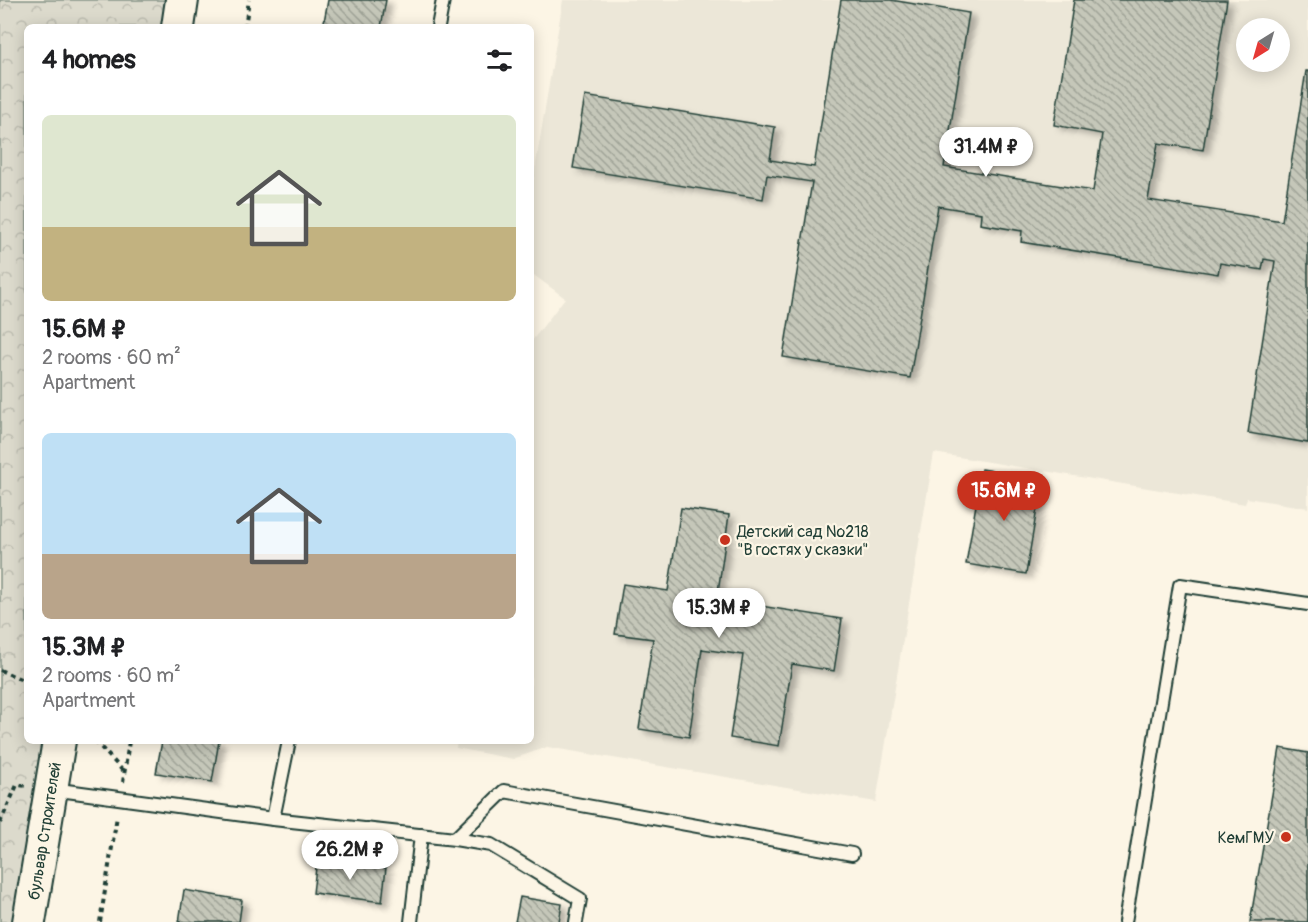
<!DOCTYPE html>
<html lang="en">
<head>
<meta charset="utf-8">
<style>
  :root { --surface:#fff; --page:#f6f6f6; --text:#202124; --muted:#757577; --accent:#c8321e }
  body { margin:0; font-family:Pangolin,sans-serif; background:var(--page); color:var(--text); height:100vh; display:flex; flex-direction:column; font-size:22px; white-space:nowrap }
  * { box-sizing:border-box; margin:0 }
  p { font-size:20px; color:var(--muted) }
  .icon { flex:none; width:33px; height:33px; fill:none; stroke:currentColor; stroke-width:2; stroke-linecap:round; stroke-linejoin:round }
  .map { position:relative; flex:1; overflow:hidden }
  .side { position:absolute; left:24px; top:24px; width:510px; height:720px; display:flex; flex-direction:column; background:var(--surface); border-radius:9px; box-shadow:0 3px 15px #0003 }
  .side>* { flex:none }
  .needle { width:39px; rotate:217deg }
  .buttons { position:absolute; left:1236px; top:18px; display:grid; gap:12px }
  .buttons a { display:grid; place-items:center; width:54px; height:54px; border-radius:50%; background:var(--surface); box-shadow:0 3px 15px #0003; font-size:30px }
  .price { position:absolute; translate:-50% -51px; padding:0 14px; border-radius:21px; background:#fff; color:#222; font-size:20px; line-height:39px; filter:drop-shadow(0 2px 3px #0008) }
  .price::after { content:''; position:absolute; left:50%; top:36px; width:18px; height:14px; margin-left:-9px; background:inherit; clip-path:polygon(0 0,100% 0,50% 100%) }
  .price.on { background:var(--accent); color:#fff }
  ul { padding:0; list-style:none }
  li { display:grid; align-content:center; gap:12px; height:318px; padding:0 18px }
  li span { display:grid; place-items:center; height:186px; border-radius:9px; color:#555 }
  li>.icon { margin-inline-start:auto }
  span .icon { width:108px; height:108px; fill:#fffc; stroke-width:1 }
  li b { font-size:26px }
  h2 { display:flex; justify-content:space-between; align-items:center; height:72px; padding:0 18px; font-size:26px }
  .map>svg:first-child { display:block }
</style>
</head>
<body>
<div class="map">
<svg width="1308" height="922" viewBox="0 0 1308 922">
  <defs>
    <pattern id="forest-crowns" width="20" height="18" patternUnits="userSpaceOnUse" patternTransform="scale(1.5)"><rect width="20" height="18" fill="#dcdacc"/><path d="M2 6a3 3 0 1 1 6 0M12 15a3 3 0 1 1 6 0" fill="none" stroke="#bcbcb0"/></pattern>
    <pattern id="building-back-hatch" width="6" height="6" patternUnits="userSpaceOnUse" patternTransform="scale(1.5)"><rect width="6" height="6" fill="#c5c7b9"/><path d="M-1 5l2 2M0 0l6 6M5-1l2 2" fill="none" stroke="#9fa397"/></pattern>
    <filter id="shadow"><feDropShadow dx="6" dy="4" stdDeviation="3" flood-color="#0004"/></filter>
  </defs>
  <rect width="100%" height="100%" fill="#fcf5e5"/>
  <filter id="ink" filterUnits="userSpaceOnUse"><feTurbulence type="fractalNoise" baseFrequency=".0167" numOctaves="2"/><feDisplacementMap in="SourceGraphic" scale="12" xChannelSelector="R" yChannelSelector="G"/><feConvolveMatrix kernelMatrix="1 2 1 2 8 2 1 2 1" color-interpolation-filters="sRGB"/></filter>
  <g filter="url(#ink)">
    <!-- built -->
    <path fill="#ece7d8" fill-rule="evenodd" d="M563 0H1308V508L1247 498 1245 504 934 453 876 802 547 747 513 759 456 748 457 741H531V342L565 298 531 273V193ZM1246 28H1280V62H1246Z"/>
    <!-- forest -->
    <polygon fill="url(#forest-crowns)" stroke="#7e8c80" stroke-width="1.5" points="0,0 182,0 178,27 27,27 27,741 59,741 30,922 0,922"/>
    <!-- building -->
    <g fill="url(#building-back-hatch)" stroke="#1f3d34" stroke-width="1.5" filter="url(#shadow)">
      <polygon points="328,0 386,0 381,27 323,27"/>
      <polygon points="841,0 891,0 969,13 944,167 1093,191 1102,134 1054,125 1074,0 1227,0 1203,150 1158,143 1148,200 1282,221 1306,71 1308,71 1308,443 1248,433 1275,261 1264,259 1262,270 1220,263 1218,274 1021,242 1022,231 980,224 981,213 938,206 910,378 783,357 812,182 767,175 763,199 573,168 585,96 775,127 770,160 814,167"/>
      <polygon points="982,469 1042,479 1026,574 966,564"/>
      <polygon points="681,508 729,515 717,599 842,619 834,671 792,664 779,746 730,738 743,655 702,649 689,737 639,729 653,639 615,634 623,584 668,591"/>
      <polygon points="162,741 219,741 212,782 156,773"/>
      <polygon points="1280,748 1308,753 1308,922 1250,922"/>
      <polygon points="317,859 386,868 382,902 313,893"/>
      <polygon points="184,890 242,900 239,922 179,922"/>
      <polygon points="520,897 562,904 559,922 515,922"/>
    </g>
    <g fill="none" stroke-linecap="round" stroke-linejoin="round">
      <!-- service casing -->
      <g stroke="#1f3d34" stroke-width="16">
        <g id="service">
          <polyline points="438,27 443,0"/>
          <polyline points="52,789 273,819 455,839 491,845 580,899 576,922"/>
          <polyline points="273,819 289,741"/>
          <polyline points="455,839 504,791 852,854"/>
          <polyline points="411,922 421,835"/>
          <polyline points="1125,922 1180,585 1308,604"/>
        </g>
      </g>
      <!-- tertiary casing -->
      <g stroke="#1f3d34" stroke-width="36">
        <g id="tertiary">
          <polyline points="178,27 182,0"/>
          <polyline points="29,922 59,741"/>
        </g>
      </g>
      <!-- path -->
      <g stroke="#1f3d34" stroke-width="4" stroke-dasharray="4.5 4.5" stroke-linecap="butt">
        <polyline points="245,27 249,0"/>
        <polyline points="0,670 27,682"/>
        <polyline points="95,741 124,772"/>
        <polyline points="123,782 129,741"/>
        <polyline points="0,823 17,785 26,786"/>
        <polyline points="100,922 117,816"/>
      </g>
      <!-- service -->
      <use href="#service" stroke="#fcf5e5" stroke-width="12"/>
      <!-- tertiary -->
      <use href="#tertiary" stroke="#fcf5e5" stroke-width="32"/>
    </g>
  </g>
  <!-- markers -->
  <g fill="#c8321e" stroke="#fcf5e5" stroke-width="2">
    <circle cx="725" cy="540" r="6"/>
    <circle cx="1286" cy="837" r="6"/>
  </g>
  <g text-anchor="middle" stroke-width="4.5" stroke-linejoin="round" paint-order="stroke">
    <!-- poi labels -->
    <g font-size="16" fill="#1f3d34" stroke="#fcf5e5" text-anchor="start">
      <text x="737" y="537">Детский сад №218<tspan x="737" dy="18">"В гостях у сказки"</tspan></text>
      <text x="1274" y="843" text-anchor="end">КемГМУ</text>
    </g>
    <!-- street labels -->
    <g font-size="16" fill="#1f3d34" stroke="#fcf5e5">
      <text transform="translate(44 831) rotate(-81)" y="6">бульвар Строителей</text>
    </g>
  </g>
</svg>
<div class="buttons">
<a><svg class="needle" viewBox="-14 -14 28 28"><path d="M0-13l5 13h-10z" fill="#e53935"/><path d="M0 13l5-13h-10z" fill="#757577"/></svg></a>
</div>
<b class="price" style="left:986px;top:178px">31.4M ₽</b>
<b class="price on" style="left:1004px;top:522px">15.6M ₽</b>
<b class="price" style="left:719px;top:639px">15.3M ₽</b>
<b class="price" style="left:350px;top:881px">26.2M ₽</b>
<section class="side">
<h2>4 homes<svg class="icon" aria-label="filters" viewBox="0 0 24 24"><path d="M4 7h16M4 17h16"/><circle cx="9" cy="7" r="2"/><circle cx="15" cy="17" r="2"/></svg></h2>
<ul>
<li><span style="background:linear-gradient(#dfe7d0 60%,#c2b280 0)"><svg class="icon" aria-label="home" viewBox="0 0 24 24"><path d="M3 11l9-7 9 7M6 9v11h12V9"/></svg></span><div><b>15.6M ₽</b><p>2 rooms · 60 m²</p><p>Apartment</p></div></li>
<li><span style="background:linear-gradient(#bfe0f5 65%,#b9a48a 0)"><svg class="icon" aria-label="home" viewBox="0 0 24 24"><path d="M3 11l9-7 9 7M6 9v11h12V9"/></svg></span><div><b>15.3M ₽</b><p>2 rooms · 60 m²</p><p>Apartment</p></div></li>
</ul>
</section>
</div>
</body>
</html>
